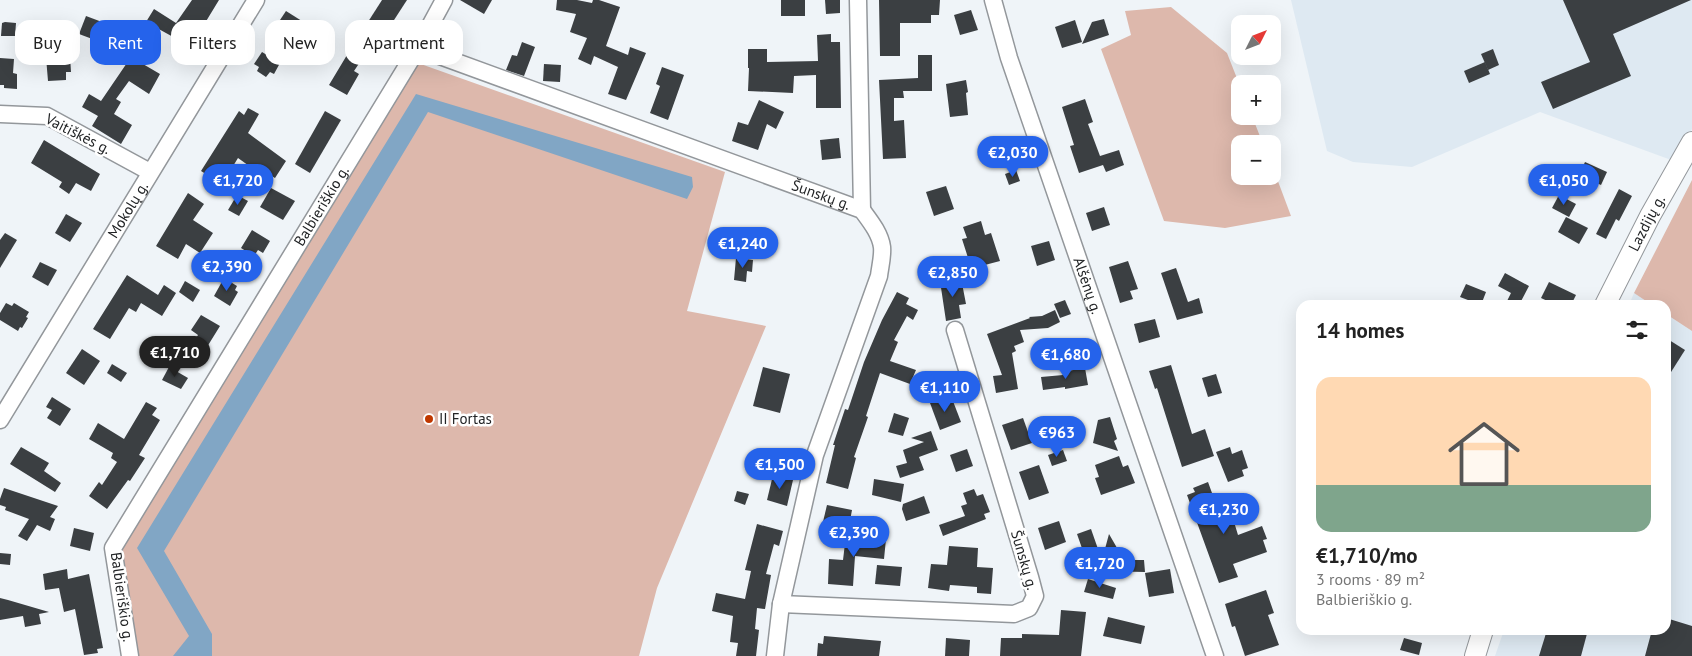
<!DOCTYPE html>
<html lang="en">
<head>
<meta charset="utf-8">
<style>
  :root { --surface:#fff; --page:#f6f6f6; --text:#222; --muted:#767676; --accent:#2563eb }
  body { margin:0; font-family:"PT Sans",sans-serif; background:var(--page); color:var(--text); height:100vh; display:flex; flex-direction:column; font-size:19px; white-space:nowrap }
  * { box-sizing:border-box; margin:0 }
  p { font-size:16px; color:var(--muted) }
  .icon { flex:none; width:28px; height:28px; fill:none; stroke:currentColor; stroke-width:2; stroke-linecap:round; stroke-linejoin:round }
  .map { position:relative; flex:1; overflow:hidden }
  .sheet { position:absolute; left:1296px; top:300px; width:375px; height:335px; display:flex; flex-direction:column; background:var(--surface); border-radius:15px; box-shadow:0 5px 20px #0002 }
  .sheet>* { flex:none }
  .hud { position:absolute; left:15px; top:20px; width:475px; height:45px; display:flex; gap:10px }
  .needle { width:32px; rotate:48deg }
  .controls { position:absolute; left:1231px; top:15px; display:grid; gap:10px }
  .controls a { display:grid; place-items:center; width:50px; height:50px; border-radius:10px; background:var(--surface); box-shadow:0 5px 20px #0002; font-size:25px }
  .price { position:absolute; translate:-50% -42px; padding:0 11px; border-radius:18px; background:var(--accent); color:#fff; font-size:16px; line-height:32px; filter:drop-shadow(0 1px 2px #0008) }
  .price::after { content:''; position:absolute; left:50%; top:30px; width:15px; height:11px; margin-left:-8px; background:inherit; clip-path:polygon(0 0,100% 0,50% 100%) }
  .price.on { background:#222; color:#fff }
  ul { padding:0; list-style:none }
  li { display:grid; align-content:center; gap:10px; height:265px; padding:0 20px }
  li span { display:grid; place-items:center; height:155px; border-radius:15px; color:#555 }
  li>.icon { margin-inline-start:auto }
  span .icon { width:90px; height:90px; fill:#fffc; stroke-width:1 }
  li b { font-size:21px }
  h2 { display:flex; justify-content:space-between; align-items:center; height:60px; padding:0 20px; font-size:21px }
  .tag { padding:0 18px; border-radius:15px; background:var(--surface); box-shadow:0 5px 20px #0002; font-size:18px; line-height:45px }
  .tag.on { background:var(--accent); color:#fff }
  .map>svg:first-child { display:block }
</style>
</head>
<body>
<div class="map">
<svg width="1692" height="656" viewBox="0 0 1692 656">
  <rect width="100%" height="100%" fill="#eff4f8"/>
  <!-- built -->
  <g fill="#dee9f2">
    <polygon points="1291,0 1692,0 1692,129 1674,161 1540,112 1412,167 1353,162 1327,151"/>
    <polygon points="1634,293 1652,305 1629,305"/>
    <polygon points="1666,314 1692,331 1692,656 1495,656 1504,630 1666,630"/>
  </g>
  <!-- green -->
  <g fill="#ddb8ac">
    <polygon points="1171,7 1227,53 1240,86 1240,116 1252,116 1263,144 1240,144 1240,176 1272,176 1273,168 1291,216 1225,228 1164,221 1101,49 1131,35 1125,11"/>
    <polygon points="418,63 725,172 687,311 766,326 657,588 639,656 138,656 121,549"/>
    <polygon points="1692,180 1692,331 1666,314 1666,305 1652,305 1634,293"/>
  </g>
  <!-- water -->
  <polygon fill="#81a6c5" points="416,94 692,177 693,187 687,199 428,112 164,551 212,634 212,656 173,656 189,636 137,548"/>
  <!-- building -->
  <g fill="#3b3f42">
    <polygon points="192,0 219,0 194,41 197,43 191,51 188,49 185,53 171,44 175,38 146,22 154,9 176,23"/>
    <polygon points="382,0 407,0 383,37 366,25"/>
    <polygon points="460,0 492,0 484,14"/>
    <polygon points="557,0 577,0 592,3 593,0 599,0 620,7 606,46 628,55 630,47 646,53 626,100 608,94 618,67 594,56 591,65 578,59 587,38 570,32 576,14 556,10"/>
    <rect x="781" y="0" width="24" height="16"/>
    <polygon points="825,0 840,0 840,13 826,14"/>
    <polygon points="879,0 940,0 939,15 931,15 931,23 900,23 900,56 880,56"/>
    <polygon points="1563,0 1691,0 1613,34 1631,76 1553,109 1541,82 1590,62"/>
    <polygon points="971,10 978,30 960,35 954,15"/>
    <polygon points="286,11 305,23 294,42 274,29"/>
    <polygon points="86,16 102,22 95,40 79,34"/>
    <polygon points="1104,19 1109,35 1082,44 1092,22"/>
    <polygon points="1075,20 1082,42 1062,48 1055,27"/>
    <polygon points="5,22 16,23 15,36 1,36 2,23"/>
    <polygon points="831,34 831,42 840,42 841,108 816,108 816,75 794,76 793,93 748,91 749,68 748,68 748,49 767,49 767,62 818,61 817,35"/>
    <polygon points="522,42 535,47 524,76 506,70 512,55 517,56"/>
    <polygon points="1493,49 1499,65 1488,70 1481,54"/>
    <polygon points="262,52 280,63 274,74 270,72 266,77 257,71 259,67 254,64"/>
    <polygon points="347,55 360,62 354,71 359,74 347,95 329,85"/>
    <polygon points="918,55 932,55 932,91 903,91 904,98 894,98 894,121 904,120 906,158 883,159 879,80 918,78"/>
    <polygon points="70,56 71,72 66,72 66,80 48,81 46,57"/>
    <polygon points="131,57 160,74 149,94 129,81 116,99 121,102 114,114 132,125 121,144 92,126 98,116 82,107 89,94 101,101"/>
    <polygon points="0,58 14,59 13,73 17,74 17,89 4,88 4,85 0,85"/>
    <polygon points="1485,62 1490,74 1469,83 1464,71"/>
    <polygon points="544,64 561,65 560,82 543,81"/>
    <polygon points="662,67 684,75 668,120 650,113 660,86 656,84"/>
    <polygon points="966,80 968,92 966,93 968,115 950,117 946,84"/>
    <polygon points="1085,99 1093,122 1088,124 1100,156 1119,150 1124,165 1106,172 1103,165 1079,173 1070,146 1074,145 1062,107"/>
    <polygon points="759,100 784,112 776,129 767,124 758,150 732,141 738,122 748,125"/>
    <polygon points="248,108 259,114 248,133 286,161 275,178 254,165 252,168 238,158 222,184 201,171 239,111 244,115"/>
    <polygon points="325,111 341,120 310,173 295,164"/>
    <polygon points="839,138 841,158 822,160 820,140"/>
    <polygon points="44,140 100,174 91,191 76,183 69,194 59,187 62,182 31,163"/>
    <polygon points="1585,162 1607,172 1601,185 1579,175"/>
    <polygon points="1016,170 1020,181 1009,185 1005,174"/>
    <polygon points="946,186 954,209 934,216 926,192"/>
    <polygon points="271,188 295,201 283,220 260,207"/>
    <polygon points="1619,189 1632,196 1619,221 1616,219 1606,239 1596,234"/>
    <polygon points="188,193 204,204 193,220 213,233 200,253 186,244 178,259 156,246"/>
    <polygon points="237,195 248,201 239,216 228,210"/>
    <polygon points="1559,195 1576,204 1569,217 1552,208"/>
    <polygon points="1104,207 1110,225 1092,231 1086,213"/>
    <polygon points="66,214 82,223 70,242 55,233"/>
    <polygon points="1566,217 1588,228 1579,244 1558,232"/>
    <polygon points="981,221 985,235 991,233 1000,261 981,266 979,261 970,264 962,239 967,238 963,227"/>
    <polygon points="252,230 270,241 263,253 258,250 254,256 241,248"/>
    <polygon points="5,233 17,240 0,268 0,240"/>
    <polygon points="1049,241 1055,260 1037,266 1031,246"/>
    <polygon points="736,258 753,260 752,272 747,271 746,282 734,280"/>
    <polygon points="1128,261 1138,289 1130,291 1133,299 1120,303 1109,267"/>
    <polygon points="40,262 57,270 48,286 32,277"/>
    <polygon points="1176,268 1188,302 1199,298 1203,313 1177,320 1161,273"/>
    <polygon points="1505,273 1529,286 1519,305 1505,305 1511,293 1498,286"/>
    <polygon points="127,275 158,295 164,285 176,293 162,316 141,303 136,312 129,308 110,339 93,329"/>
    <polygon points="224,278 237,286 235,290 238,292 230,306 214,296"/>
    <polygon points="961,278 966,304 959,305 961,318 946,321 940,281"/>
    <polygon points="185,281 200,290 193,302 179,292"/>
    <polygon points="1549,282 1576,295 1571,305 1556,305 1541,298"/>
    <polygon points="1466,284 1486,292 1481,305 1460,297"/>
    <polygon points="897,292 909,298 906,304 918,310 913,320 907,316 894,340 898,342 890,361 916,370 910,384 880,373 866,416 868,417 854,457 856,458 848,489 826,483 835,445 833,445 845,409 848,410 864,362 882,320"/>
    <polygon points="1065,300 1071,314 1060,318 1054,304"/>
    <polygon points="6,303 12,306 14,303 29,312 26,317 28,318 22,328 20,327 18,331 0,320 0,313"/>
    <polygon points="1055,310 1060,322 1048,328 1020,330 1024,342 1014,346 1016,351 1012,353 1018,389 996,393 993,376 1002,375 987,334 1030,318 1029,317 1042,316"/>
    <polygon points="201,315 220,326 207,347 195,340 198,335 191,330"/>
    <polygon points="1155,319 1160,337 1139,343 1134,324"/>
    <polygon points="1666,338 1685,350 1666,380"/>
    <polygon points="82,349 100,361 84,385 66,373"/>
    <polygon points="112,364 127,373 121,382 107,373"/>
    <polygon points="1171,365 1192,434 1205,429 1214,456 1182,467 1157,388 1155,389 1149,371"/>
    <polygon points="169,367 188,378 181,389 162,380"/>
    <polygon points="763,367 790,374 780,413 753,406"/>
    <polygon points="1085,368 1088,385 1065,389 1065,387 1043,390 1041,377 1063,375 1062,372"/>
    <polygon points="1216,374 1222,393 1208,397 1202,378"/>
    <polygon points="951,396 961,422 940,430 930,403"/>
    <polygon points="52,397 71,409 60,426 47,418 52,410 46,407"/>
    <polygon points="146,402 157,408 152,415 160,420 139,455 145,458 130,481 128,480 107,509 89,496 99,482 102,485 117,462 111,458 113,453 89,439 98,423 124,439"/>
    <polygon points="894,413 909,418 903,436 888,432"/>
    <polygon points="1110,417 1117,439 1114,441 1118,451 1093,443 1098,420"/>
    <polygon points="1023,418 1032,443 1011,450 1002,425"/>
    <polygon points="931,431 938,450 919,457 924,470 900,478 896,466 907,463 903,450 924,442 911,438"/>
    <polygon points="21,447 49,463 44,471 61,483 55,492 10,464"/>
    <polygon points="1230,447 1232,454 1242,450 1248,468 1242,470 1244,476 1228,482 1216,452"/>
    <polygon points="967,449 973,466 956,472 950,455"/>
    <polygon points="1063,450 1067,461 1052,466 1048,455"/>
    <polygon points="1119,456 1123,467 1128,465 1135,483 1101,495 1095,478 1099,477 1095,465"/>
    <polygon points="1039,465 1049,493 1029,500 1019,472"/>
    <polygon points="773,475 793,480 787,506 767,500"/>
    <polygon points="874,479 904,484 901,502 872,495"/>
    <polygon points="1208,482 1220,515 1231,512 1238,535 1262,526 1267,539 1263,540 1267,552 1233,564 1238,577 1219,583 1187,495 1195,492 1193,488"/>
    <polygon points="4,488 58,506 50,517 55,519 50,531 37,525 27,541 18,536 29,519 5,510 6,507 0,505 0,499"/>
    <polygon points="974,489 977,496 983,494 990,512 984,514 986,519 943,536 939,525 965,516 961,506 967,504 963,493"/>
    <polygon points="737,491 749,494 745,505 734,501"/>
    <polygon points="924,496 930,513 906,521 902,509 903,504"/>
    <polygon points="827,505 852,510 848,531 822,526"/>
    <polygon points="1059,521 1066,542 1045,550 1038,528"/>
    <polygon points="757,524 783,531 779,546 774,544 766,574 771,575 765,609 757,608 755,629 759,630 756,656 736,656 738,643 730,642 733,616 712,611 716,593 745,599 751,571 745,570"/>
    <polygon points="74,528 94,533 90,551 70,546"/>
    <polygon points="1091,529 1098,549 1084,554 1077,534"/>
    <polygon points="1109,534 1124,560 1144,560 1145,572 1099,571"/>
    <polygon points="846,535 886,539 884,559 855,556 853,586 828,584 829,559 843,560"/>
    <polygon points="949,546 978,548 977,567 993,568 991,594 977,593 977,587 950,585 949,591 928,588 931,564 947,565"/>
    <polygon points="0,553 11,554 10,565 0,564"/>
    <polygon points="877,565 902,567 900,586 875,584"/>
    <polygon points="67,569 68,579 89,574 103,648 97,649 98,653 84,655 75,609 64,612 59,588 45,590 43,574"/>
    <polygon points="1170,569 1174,593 1149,597 1145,573"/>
    <polygon points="1088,579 1116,588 1113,599 1084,592"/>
    <polygon points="1266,590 1274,613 1268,615 1279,645 1245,656 1235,626 1232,627 1225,604"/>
    <polygon points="0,598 8,600 49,612 39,614 41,624 25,627 23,616 0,620"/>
    <polygon points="1061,610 1086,612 1081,656 1000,656 1001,638 1022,638 1022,634 1059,635"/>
    <polygon points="1108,617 1145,626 1141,644 1103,636"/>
    <polygon points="1666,618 1692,626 1692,656 1645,656 1652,630 1666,630"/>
    <polygon points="1547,630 1588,630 1581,656 1539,656"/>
    <polygon points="824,636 881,641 879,656 817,656 818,643 823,644"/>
    <polygon points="946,638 970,640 969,656 945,656"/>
    <polygon points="1404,638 1422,643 1419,655 1400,650"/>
  </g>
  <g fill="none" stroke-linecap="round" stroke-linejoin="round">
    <!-- minor casing -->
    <g stroke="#93979b" stroke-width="19">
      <g id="minor">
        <polyline points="858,0 862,210"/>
        <path id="s1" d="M993 0 1009 58 1215 656"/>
        <path id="s2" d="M418 48 862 210C870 221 880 233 882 247 883 256 880 267 879 276L815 455 781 604 775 656"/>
        <polyline points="0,114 47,116 150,172"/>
        <path id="s3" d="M0 420 256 0"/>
        <polyline points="781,604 1014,614 1029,608 1035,596 1030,577 955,330"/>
        <path id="s4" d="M130 656 113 548 418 48 444 0"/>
      </g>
    </g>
    <!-- tertiary casing -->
    <g stroke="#93979b" stroke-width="22">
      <g id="tertiary">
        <path id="s5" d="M1605 305 1650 216 1692 142"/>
        <polyline points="1475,656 1483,630"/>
      </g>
    </g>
    <!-- minor -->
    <use href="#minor" stroke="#fff" stroke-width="16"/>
    <!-- tertiary -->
    <use href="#tertiary" stroke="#fff" stroke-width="20"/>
  </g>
  <!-- markers -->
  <circle fill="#c03800" stroke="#fff" stroke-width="2" cx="429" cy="419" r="5"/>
  <g text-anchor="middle" stroke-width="5" stroke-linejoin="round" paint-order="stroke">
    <!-- street labels -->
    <g font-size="15" fill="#222426" stroke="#fff">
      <text transform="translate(78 134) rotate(27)" y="5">Vaitiškės g.</text>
      <text dy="5" stroke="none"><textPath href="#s2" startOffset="429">Šunskų g.</textPath></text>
      <text dy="5" stroke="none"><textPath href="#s4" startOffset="510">Balbieriškio g.</textPath></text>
      <text dy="5" stroke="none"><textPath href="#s3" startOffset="246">Mokolų g.</textPath></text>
      <text dy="5" stroke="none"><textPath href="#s5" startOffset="92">Lazdijų g.</textPath></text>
      <text dy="5" stroke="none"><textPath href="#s1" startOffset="301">Alšėnų g.</textPath></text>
      <text transform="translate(1024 560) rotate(74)" y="5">Šunskų g.</text>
      <text transform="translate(122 597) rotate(82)" y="5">Balbieriškio g.</text>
    </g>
    <!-- poi labels -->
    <g font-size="15" fill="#222426" stroke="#fff" text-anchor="start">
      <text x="439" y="424">II Fortas</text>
    </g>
  </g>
</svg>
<div class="controls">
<a><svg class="needle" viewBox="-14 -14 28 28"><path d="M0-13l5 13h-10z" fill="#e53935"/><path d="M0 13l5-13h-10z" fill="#767676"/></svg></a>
<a>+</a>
<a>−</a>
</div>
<b class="price" style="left:1013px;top:178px">€2,030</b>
<b class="price" style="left:238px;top:206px">€1,720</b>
<b class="price" style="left:1564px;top:206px">€1,050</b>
<b class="price" style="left:743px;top:269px">€1,240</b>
<b class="price" style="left:227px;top:292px">€2,390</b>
<b class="price" style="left:953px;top:298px">€2,850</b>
<b class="price on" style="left:175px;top:378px">€1,710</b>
<b class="price" style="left:1066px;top:380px">€1,680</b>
<b class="price" style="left:945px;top:413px">€1,110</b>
<b class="price" style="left:1057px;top:458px">€963</b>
<b class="price" style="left:780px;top:490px">€1,500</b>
<b class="price" style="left:1224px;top:535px">€1,230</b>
<b class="price" style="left:854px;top:558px">€2,390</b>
<b class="price" style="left:1100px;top:589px">€1,720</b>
<div class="hud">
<a class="tag">Buy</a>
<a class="tag on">Rent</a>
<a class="tag">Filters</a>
<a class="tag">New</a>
<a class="tag">Apartment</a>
</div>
<section class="sheet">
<h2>14 homes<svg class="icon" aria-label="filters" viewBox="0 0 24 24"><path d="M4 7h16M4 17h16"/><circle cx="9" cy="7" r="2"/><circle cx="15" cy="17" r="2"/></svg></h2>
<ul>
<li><span style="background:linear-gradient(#ffd9b3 70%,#7fa58c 0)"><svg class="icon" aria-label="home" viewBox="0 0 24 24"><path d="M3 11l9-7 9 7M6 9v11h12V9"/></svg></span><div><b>€1,710/mo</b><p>3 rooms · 89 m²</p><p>Balbieriškio g.</p></div></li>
</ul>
</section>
</div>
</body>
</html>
